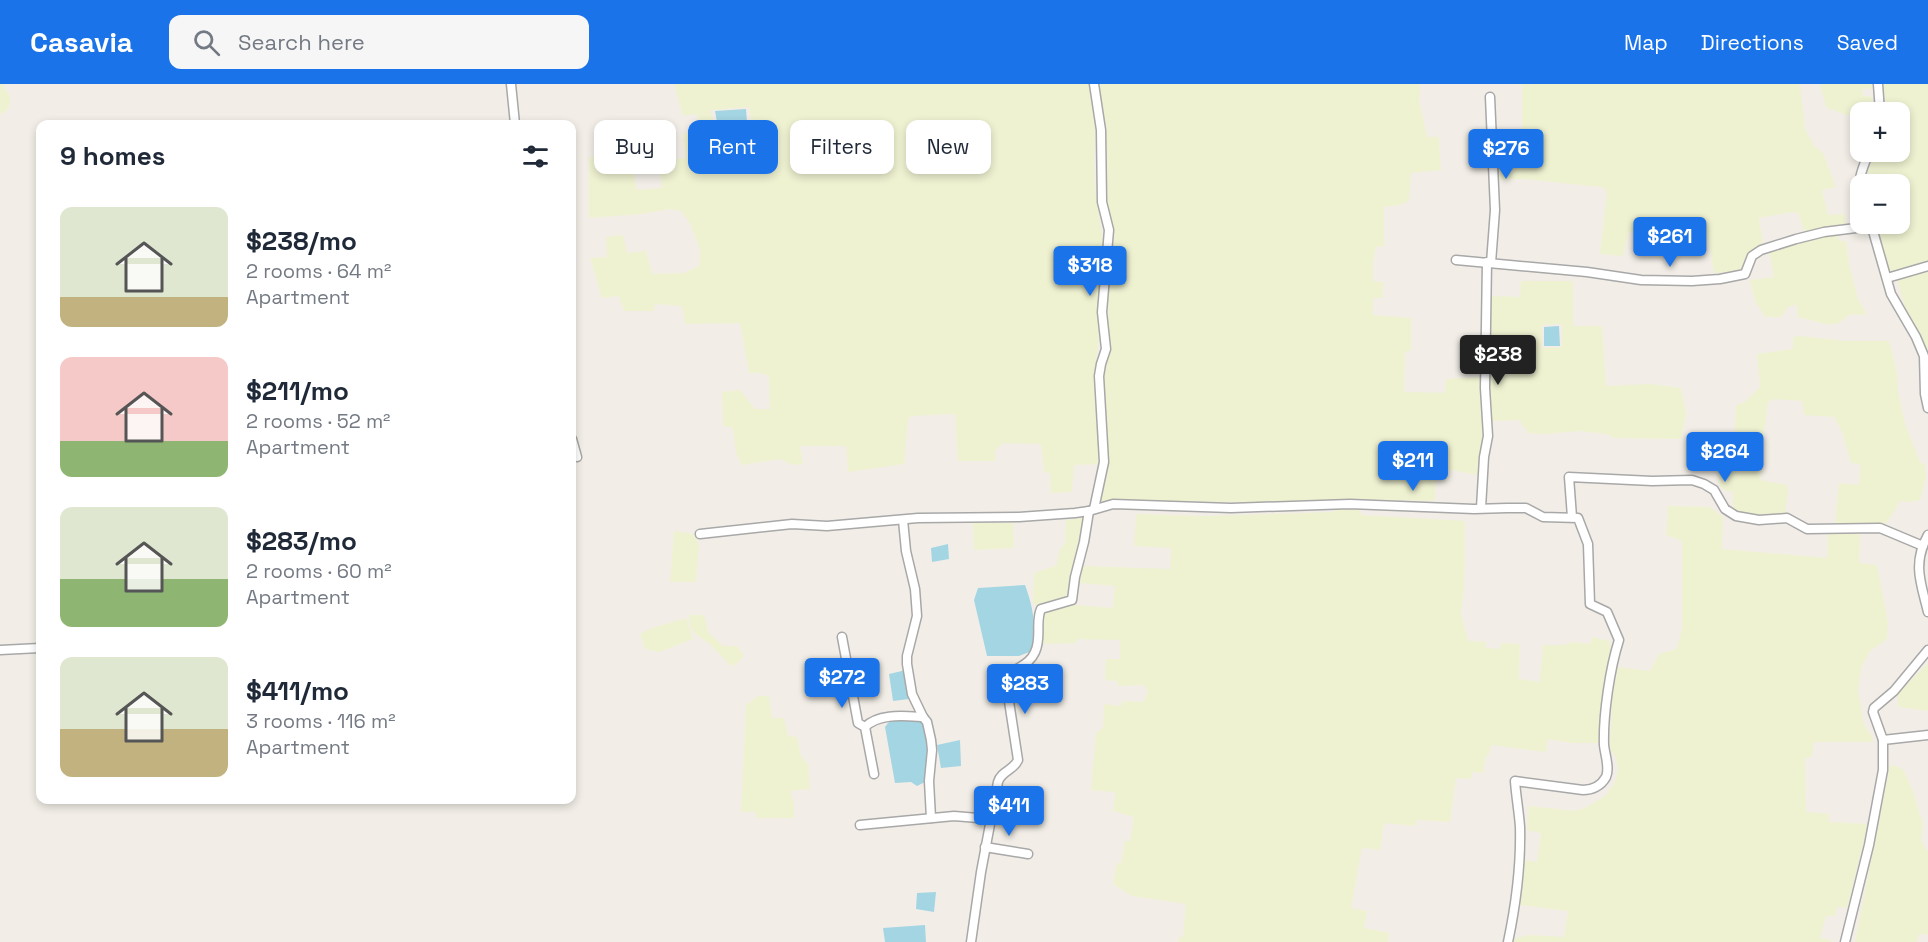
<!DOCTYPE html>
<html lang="en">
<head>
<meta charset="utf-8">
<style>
  :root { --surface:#fff; --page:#f6f6f7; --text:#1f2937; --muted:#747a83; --accent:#1a73e8 }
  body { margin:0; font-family:"Space Grotesk",sans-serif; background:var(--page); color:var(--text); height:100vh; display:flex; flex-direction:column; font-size:22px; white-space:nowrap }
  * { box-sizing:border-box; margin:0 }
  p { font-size:20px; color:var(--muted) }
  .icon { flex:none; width:33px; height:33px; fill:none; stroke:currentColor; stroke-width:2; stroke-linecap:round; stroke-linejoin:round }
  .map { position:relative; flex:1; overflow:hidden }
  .drawer { position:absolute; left:36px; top:36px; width:540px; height:684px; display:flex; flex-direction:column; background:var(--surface); border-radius:12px; box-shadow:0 3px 9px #0003 }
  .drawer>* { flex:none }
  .banner { position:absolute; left:594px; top:36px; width:570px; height:54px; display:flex; gap:12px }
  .tools { position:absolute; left:1850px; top:18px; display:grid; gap:12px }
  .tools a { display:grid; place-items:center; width:60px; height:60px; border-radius:12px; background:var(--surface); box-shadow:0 3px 9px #0003; font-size:30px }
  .price { position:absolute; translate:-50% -51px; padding:0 14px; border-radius:6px; background:var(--accent); color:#fff; font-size:20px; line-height:39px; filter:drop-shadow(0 2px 3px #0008) }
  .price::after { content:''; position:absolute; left:50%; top:36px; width:18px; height:14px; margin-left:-9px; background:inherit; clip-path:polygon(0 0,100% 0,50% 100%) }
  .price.active { background:#222; color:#fff }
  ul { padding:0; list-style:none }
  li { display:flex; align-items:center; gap:18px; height:150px; padding:0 24px }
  li span { display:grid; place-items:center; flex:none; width:168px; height:120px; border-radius:12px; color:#555 }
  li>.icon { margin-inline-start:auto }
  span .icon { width:72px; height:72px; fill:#fffc; stroke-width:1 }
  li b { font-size:26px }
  h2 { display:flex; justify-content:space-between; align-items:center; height:72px; padding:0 24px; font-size:26px }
  .tag { padding:0 21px; border-radius:12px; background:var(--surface); box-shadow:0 3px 9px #0003; font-size:21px; line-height:54px }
  .tag.active { background:var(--accent); color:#fff }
  header { display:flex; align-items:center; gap:36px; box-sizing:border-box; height:84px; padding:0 30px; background:var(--accent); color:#fff }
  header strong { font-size:28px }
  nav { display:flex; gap:33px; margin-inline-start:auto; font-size:21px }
  .search { width:420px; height:54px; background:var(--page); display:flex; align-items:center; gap:15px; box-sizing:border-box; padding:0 21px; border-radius:12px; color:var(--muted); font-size:22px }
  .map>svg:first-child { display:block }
</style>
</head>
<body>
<header>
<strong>Casavia</strong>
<div class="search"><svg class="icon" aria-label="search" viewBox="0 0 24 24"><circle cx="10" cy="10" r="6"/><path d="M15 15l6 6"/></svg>Search here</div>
<nav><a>Map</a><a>Directions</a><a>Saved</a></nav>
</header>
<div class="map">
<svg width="1928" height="858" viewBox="0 0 1928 858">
  <rect width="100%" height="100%" fill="#f2eee7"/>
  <!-- farmland -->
  <g fill="#eff2d1" fill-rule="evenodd">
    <polygon points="0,0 4,0 4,4 10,12 10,18 8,25 0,31"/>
    <path d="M674 0H1089L1096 33 1094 79 1095 106 1103 156 1097 221 1099 255 1094 292 1101 380 1074 381 1072 408 1051 409 1050 389 1044 388 1041 360 1003 359 995 367 996 377H958L955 330 911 332 908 336 904 380 848 388 846 362H800L803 380 793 381 780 375 742 381 736 369 733 344 723 342 722 308 740 306 755 325H770L769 292 761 289H749L740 239 685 240 682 222 655 220 654 227H624L619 212 602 214 590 174 607 173 606 153 623 151 627 169 646 167 652 190 684 189 699 182 700 165 690 139 681 127 670 125 642 130 589 134V73L598 72 601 84 632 80 637 106 662 104 660 88 669 76 686 74 682 50 701 47 697 30 683 32ZM749 23 752 40 715 41 710 26Z"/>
    <polygon points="1098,0 1420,0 1419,16 1427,53 1439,53 1441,86 1411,89 1409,117 1399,121 1384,123 1384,162 1376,163 1373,179 1373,197 1383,198 1383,214 1373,214 1373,231 1411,234 1411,266 1405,268 1404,308 1445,309 1446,295 1482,293 1484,354 1482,357 1477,391 1436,383 1435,417 1351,415 1260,418 1101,417 1109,384 1103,295 1111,257 1108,243 1109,207 1115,148 1105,112 1105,53"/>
    <polygon points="1511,0 1800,0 1805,45 1815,63 1823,69 1836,103 1822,106 1828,131 1844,130 1847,142 1805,150 1800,134 1798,129 1793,128 1759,134 1763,161 1747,170 1740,187 1730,188 1714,189 1708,154 1698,151 1633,147 1628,149 1623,172 1600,170 1607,108 1605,105 1600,103 1524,95 1495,96 1495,75 1522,76 1522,1"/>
    <polygon points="1820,0 1872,0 1872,5 1863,5 1862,11 1872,13 1875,28 1860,28 1860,35 1832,26 1826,23"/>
    <polygon points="1883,0 1928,0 1928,180 1890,191 1877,140 1899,140 1899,100 1865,100 1868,85 1876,68 1899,68 1899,28 1887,28"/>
    <polygon points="1838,151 1839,157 1846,157 1849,180 1858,215 1866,229 1864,231 1851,230 1837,240 1825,240 1798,233 1797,222 1793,221 1788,223 1781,233 1765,233 1755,217 1750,196 1774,193 1769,167 1826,152"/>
    <polygon points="1928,185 1928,269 1905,224 1897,195"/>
    <path d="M1521 197H1573V242H1602L1606 302 1649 300 1681 304 1686 330 1681 355 1614 354 1606 350 1580 347 1543 350 1527 349 1526 344 1523 343 1520 336 1491 337 1488 300 1490 212 1520 213ZM1562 240V263L1542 264V241Z"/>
    <polygon points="1800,252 1846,257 1889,257 1897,288 1898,308 1905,340 1920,378 1925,381 1926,394 1920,416 1911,418 1899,417 1896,425 1886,439 1835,440 1839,399 1859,401 1861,380 1851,379 1842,348 1834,333 1804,331 1802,317 1775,315 1768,318 1760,381 1762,382 1760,396 1787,401 1788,407 1785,430 1760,432 1733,428 1733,408 1724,406 1719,401 1717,378 1733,379 1736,321 1745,318 1760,303 1757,270 1793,265 1793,253"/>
    <polygon points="1668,422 1710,423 1723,433 1722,465 1827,474 1828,449 1860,450 1859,479 1877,481 1888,539 1887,555 1870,567 1861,584 1858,606 1864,641 1872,652 1873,658 1814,658 1812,673 1805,674 1806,728 1829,730 1829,738 1868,740 1847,824 1837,823 1835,832 1826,832 1820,854 1831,856 1831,858 1513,858 1514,855 1528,851 1564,853 1568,827 1519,821 1522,776 1537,778 1541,749 1527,746 1529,722 1575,727 1585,724 1605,712 1614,700 1618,687 1616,674 1610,664 1612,613 1618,583 1650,587 1659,570 1677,565 1682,544 1682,457 1666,451"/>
    <polygon points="1335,424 1359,426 1362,431 1465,437 1464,505 1461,529 1468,557 1486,558 1486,564 1500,565 1501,559 1520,560 1519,595 1540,598 1543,561 1564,561 1572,558 1590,560 1592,553 1609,557 1612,570 1601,659 1571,659 1548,655 1546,668 1491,661 1489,671 1486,671 1483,689 1472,688 1471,695 1456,694 1450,738 1417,736 1415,742 1384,739 1380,766 1362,764 1351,824 1367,827 1364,844 1389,849 1388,858 1179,858 1179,853 1183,853 1186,820 1132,812 1113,800 1117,779 1121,780 1125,757 1130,757 1134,733 1113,727 1115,708 1091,706 1096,649 1103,644 1104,620 1121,622 1122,617 1143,618 1148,608 1144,601 1118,602 1117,597 1105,596 1106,575 1120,575 1120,556 1077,555 1076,559 1042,560 1044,529 1046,526 1075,521 1113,524 1115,502 1080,499 1083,482 1170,485 1171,464 1134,462 1136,430 1204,432 1334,428"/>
    <polygon points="1083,434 1076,478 1070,497 1069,513 1056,518 1035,521 1033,518 1034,489 1057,481 1059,467 1065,459 1066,436"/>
    <polygon points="973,439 1013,439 1014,464 974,466"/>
    <polygon points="674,447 694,450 699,461 696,498 670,498"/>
    <polygon points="704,531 708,548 723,562 737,562 744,572 735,581 731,582 710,560 694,549 690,542 689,531"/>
    <polygon points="686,534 693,555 659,568 645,565 640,550 652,544"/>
    <polygon points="1928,579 1928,627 1898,623 1898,609"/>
    <polygon points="758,612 769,612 772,634 784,634 788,652 797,653 801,672 808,680 810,705 790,707 794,720 794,734 756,734 756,728 741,728 746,621"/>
    <polygon points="1890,681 1899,683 1904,687 1913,707 1923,740 1921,756 1928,768 1928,851 1919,850 1917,858 1855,858"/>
  </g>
  <!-- water -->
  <g fill="#a4d5e3">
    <polygon points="746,25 747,38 717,38 715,27"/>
    <polygon points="1559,242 1560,262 1544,262 1544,243"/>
    <polygon points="948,460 949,475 932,478 931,464"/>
    <path d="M1025 501C1033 522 1037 545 1032 567L1019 572H987L974 516 978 504Z"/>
    <polygon points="906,586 909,615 893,617 889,590"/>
    <polygon points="895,635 924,636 930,664 927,697 917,702 911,698 895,699 885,643 888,639"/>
    <polygon points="960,656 961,682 941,684 937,661"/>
    <polygon points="936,808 934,828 916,825 917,809"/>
    <polygon points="925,841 926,858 885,858 883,844"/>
  </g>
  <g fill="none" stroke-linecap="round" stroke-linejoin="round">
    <!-- street casing -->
    <g stroke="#a8a8a8" stroke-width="11">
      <g id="street">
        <polyline points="511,0 515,40"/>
        <polyline points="1094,0 1101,46 1102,118 1109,146 1102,228 1106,265 1101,280 1099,292 1104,378 1094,425"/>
        <polyline points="1878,0 1880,28"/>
        <polyline points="1490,13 1495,126 1491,179"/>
        <path d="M1860 110C1857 95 1864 81 1869 68"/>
        <polyline points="1871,140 1891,210 1916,253 1924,272 1925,310 1928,324"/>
        <polyline points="1456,176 1587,188 1641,196 1692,197 1720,195 1745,190 1752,172 1761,166 1796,155 1824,148 1872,142"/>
        <polyline points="1887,194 1928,182"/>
        <polyline points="572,355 577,373"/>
        <polyline points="1481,424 1484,373 1488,352 1485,304 1487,178"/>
        <polyline points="1572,433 1569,393 1652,397 1692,396 1704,400 1714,406 1725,425 1736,432 1759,436 1787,434 1807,445 1880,444 1923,462"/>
        <polyline points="903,436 906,467 915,505 917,532 907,572 907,580 912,610 923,633 927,638 931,656 932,666 929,697 931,734"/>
        <path d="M700 450 792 440 827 442 918 434 1019 433 1075 429 1089 427 1113 420 1231 424 1350 420 1474 425 1507 424H1526L1543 433 1578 434 1588 460 1590 520 1607 528 1619 556C1610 584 1603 631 1604 661 1605 671 1610 684 1606 693 1601 702 1592 706 1583 706L1515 697C1516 712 1519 728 1520 743 1521 782 1516 820 1508 858"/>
        <path d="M1928 451C1912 480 1921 499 1928 528"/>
        <polyline points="842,553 858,639 865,643 874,690"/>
        <polyline points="0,566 40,564"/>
        <path d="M865 643C879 629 904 632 923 633"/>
        <polyline points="1883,656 1928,651"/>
        <polyline points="860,741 954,732 990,735"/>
        <polyline points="985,763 1028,770"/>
        <path d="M971 858 981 788 998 698C1001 687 1014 686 1018 676L1006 598C1012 582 1028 584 1035 568 1042 554 1035 538 1041 525L1072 516 1075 493 1084 458 1089 427"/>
        <polyline points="1845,858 1869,761 1883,686 1883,656 1873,628 1874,624 1894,607 1928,566"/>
      </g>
    </g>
    <!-- street -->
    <use href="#street" stroke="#fff" stroke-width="8"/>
  </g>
</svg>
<div class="tools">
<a>+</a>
<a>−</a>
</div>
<b class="price" style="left:1506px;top:96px">$276</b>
<b class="price" style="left:1670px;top:184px">$261</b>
<b class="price" style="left:1090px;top:213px">$318</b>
<b class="price active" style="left:1498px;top:302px">$238</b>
<b class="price" style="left:1725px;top:399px">$264</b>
<b class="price" style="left:1413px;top:408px">$211</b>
<b class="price" style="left:842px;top:625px">$272</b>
<b class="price" style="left:1025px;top:631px">$283</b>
<b class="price" style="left:1009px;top:753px">$411</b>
<div class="banner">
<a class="tag">Buy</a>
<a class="tag active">Rent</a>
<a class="tag">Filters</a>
<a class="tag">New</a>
</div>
<section class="drawer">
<h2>9 homes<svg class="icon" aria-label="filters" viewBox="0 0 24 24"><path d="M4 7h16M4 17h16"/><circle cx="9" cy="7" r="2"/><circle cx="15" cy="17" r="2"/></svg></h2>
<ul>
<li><span style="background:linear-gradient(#dfe7d0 75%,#c2b280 0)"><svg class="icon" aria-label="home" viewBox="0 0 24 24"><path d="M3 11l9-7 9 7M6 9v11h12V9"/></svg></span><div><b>$238/mo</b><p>2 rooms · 64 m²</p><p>Apartment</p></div></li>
<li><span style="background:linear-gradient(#f6c9c9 70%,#8fb573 0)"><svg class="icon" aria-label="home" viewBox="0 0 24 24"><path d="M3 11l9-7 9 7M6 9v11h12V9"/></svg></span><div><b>$211/mo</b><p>2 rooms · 52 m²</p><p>Apartment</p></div></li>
<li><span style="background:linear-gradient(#dfe7d0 60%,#8fb573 0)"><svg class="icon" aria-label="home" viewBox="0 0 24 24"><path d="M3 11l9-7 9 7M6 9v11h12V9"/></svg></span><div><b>$283/mo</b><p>2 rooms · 60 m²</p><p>Apartment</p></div></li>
<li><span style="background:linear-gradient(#dfe7d0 60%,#c2b280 0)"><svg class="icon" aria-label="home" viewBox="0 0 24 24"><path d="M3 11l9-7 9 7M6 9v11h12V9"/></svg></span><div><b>$411/mo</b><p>3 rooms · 116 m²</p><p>Apartment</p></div></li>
</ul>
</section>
</div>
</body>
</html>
